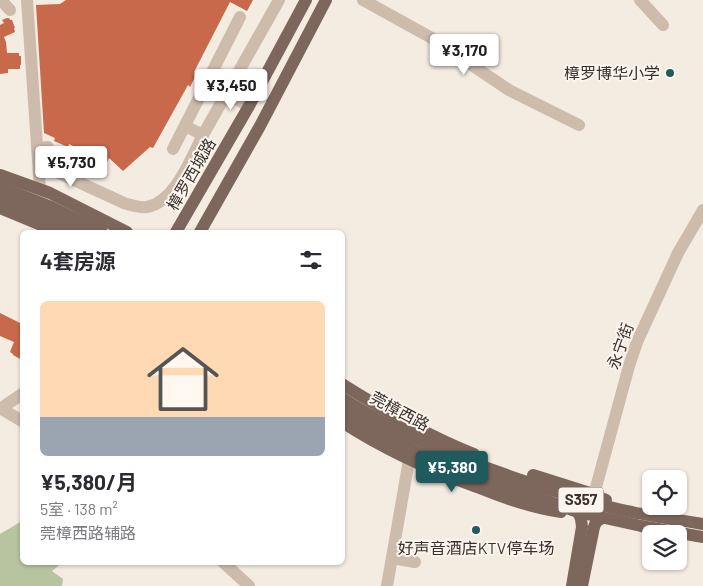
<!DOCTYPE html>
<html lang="zh">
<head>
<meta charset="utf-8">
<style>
  :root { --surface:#fff; --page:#f7f7f7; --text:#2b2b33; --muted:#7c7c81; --accent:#1f5a5e }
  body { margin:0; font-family:Barlow,"Noto Sans SC",sans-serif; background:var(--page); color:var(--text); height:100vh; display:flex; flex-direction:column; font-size:19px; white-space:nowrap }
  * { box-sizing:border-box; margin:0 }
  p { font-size:16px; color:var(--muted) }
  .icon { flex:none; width:28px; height:28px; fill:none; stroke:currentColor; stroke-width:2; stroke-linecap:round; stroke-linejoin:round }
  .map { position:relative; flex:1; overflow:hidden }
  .side { position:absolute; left:20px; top:230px; width:325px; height:335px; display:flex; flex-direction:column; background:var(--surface); border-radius:8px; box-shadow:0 1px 4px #0004 }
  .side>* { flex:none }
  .buttons { position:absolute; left:642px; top:470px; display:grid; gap:10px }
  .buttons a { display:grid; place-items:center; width:45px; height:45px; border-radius:8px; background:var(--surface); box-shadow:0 1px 4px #0004; font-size:25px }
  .price { position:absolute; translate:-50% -42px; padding:0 11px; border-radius:5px; background:#fff; color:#222; font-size:16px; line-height:32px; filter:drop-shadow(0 1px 2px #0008) }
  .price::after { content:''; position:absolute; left:50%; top:30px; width:15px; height:11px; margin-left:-8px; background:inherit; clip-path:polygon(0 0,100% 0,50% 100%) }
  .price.active { background:var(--accent); color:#fff }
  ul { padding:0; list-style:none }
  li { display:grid; align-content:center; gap:10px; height:265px; padding:0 20px }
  li span { display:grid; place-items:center; height:155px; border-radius:8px; color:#555 }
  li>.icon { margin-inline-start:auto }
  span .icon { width:90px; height:90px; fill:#fffc; stroke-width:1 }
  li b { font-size:21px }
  h2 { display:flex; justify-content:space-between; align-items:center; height:60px; padding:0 20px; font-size:21px }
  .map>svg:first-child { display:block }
</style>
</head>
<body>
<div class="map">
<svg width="703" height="586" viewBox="0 0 703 586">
  <rect width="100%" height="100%" fill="#f4ebe1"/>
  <!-- green -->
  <polygon fill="#b8c4a0" points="22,521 22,562 62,563 52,571 63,579 62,586 0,586 0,534"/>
  <!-- building -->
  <g fill="#c8694b">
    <polygon points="66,0 253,0 247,11 230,2 194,72 197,73 190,87 188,85 153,148 150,147 123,171 109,158 107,162 69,144 68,147 54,141 55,138 44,133 36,5 60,4"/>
    <polygon points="7,18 9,18 10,20 12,20 15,28 14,28 15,32 4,37 6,42 7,53 19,53 19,56 21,56 21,65 20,65 20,69 8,69 8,73 0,74 0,25 4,23 2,20"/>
    <polygon points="0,313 22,324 22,360 13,355 13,354 10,352 14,342 0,336"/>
  </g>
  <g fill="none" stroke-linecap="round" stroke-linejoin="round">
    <!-- minor -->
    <g stroke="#cdbbac" stroke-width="12">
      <polyline points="1,0 10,10"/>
      <polyline points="27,0 40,189"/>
      <polyline points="363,0 430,37 509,90 579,125"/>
      <polyline points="640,0 663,25"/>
      <polyline points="226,94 249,106"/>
      <polyline points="203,135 279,0"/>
      <path d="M37 148 48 147 50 169 124 203C131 205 139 208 147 207 175 202 191 158 203 135L185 126"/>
      <polyline points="173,149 240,17"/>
      <polyline points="0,408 22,421"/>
      <polyline points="0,409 22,394"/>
      <polyline points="592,502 629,366 637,342 678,253 703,210"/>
      <polyline points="392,558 415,562"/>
      <polyline points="223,562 249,586"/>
      <polyline points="387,586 409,460"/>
    </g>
    <!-- major -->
    <g stroke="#7d675c" stroke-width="12">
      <polyline points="0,175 50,193 127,232"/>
      <polyline points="0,187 49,206 102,232"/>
      <polyline points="0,198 42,214 79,232"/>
      <polyline points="0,208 58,232"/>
      <polyline points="176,232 249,106 306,0"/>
      <polyline points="200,232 260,126 326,0"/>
      <path d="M342 384C385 411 428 436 474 454"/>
      <path d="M342 398C401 436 466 462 533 484 565 494 598 506 632 512 655 517 679 520 703 524"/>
      <polyline points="342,410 379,431 413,450 447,465 578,512 641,526 703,537"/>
      <path d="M342 422C385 450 429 470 477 487 504 498 532 508 561 512"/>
      <polyline points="533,475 590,493 606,500"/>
      <polyline points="572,586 582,527 581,519 578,512"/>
      <polyline points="582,586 594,527 596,522 602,518"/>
    </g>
  </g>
  <!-- markers -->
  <g fill="#1f5a5e" stroke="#fbf5ee" stroke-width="2">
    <circle cx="670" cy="73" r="5"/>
    <circle cx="476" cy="530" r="5"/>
  </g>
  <g text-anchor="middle" stroke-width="4" stroke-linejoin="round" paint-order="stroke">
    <!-- shield labels -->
    <rect fill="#fbf5ee" stroke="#756b66" stroke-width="1" x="558.5" y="487.5" width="45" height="25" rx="4"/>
    <g font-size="15" font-weight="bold" fill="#3b302b">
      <text x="581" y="505">S357</text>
    </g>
    <!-- poi labels -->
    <g font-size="16" fill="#3b302b" stroke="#fbf5ee" text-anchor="end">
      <text x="660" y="79">樟罗博华小学</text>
      <text x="476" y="554" text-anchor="middle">好声音酒店KTV停车场</text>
    </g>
    <!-- street labels -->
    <g font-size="16" fill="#3b302b" stroke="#fbf5ee">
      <text transform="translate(191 174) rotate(-60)" y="6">樟罗西城路</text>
      <text transform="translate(620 346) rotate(-70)" y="6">永宁街</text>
      <text transform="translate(400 411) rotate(28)" y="6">莞樟西路</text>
    </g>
  </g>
</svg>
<div class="buttons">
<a><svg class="icon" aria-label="locate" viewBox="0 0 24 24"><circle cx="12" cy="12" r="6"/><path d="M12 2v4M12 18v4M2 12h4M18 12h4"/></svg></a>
<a><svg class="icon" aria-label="layers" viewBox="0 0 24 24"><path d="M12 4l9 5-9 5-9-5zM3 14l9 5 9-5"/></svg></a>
</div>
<b class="price" style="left:464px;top:76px">¥3,170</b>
<b class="price" style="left:231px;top:111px">¥3,450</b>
<b class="price" style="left:71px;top:188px">¥5,730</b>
<b class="price active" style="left:452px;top:493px">¥5,380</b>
<section class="side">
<h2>4套房源<svg class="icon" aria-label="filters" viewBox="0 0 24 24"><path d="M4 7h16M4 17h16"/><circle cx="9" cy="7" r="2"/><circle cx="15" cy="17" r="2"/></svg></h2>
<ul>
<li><span style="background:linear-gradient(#ffd9b3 75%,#9aa5b1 0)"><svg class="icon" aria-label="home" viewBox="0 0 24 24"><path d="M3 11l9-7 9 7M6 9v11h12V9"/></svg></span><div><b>¥5,380/月</b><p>5室 · 138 m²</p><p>莞樟西路辅路</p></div></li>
</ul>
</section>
</div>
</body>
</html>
